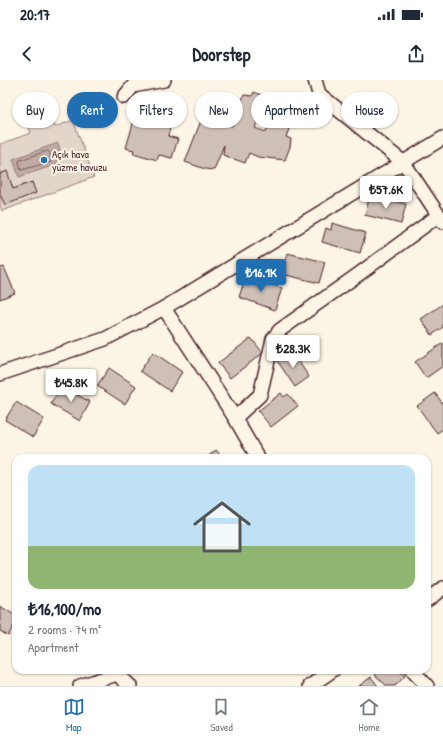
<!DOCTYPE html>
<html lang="en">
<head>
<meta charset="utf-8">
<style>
  :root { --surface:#fff; --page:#f2f2f3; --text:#1f2937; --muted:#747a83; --line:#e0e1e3; --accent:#1f6fb2 }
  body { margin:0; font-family:"Patrick Hand",sans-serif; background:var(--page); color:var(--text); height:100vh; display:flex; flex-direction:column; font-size:15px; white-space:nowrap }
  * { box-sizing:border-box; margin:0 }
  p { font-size:13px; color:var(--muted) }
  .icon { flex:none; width:22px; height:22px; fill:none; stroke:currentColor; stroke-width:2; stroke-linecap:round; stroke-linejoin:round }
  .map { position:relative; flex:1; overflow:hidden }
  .drawer { position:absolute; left:12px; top:374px; width:419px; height:220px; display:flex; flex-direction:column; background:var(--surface); border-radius:12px; box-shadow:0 1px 3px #0004 }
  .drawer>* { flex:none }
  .top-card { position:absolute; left:12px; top:12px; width:419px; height:36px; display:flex; gap:8px }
  .price { position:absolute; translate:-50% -34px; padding:0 9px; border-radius:4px; background:#fff; color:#222; font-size:13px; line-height:26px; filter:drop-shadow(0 1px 2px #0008) }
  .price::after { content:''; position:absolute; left:50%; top:24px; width:12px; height:9px; margin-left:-6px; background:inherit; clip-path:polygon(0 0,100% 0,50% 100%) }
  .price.current { background:var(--accent); color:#fff }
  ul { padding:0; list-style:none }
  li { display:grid; align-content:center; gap:8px; height:212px; padding:0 16px }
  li+li { border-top:1px solid var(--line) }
  li span { display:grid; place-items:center; height:124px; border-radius:12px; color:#555 }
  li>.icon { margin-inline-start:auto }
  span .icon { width:72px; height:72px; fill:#fffc; stroke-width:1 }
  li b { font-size:17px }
  .chip { padding:0 14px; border-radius:18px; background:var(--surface); box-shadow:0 1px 3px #0004; font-size:14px; line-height:36px }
  .chip.current { background:var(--accent); color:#fff }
  .status { display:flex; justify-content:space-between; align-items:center; height:28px; padding:0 20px; background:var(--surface); direction:ltr }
  .status svg { height:11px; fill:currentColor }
  header { display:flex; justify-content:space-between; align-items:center; height:52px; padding:0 16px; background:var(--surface); font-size:18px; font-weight:800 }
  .dock { display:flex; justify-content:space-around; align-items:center; height:56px; border-top:1px solid var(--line); background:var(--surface); font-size:11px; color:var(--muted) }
  .dock a { display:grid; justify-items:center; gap:2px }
  .dock .current { color:var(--accent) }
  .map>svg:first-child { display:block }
</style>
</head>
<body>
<div class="status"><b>20:17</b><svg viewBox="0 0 49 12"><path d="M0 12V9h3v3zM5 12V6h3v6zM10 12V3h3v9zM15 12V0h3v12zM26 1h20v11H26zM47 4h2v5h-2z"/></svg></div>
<header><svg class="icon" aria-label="back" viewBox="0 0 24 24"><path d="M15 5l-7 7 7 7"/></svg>Doorstep<svg class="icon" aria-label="share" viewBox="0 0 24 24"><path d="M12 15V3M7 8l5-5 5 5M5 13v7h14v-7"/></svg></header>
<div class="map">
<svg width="443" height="606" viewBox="0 0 443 606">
  <rect width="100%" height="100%" fill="#fcf5e5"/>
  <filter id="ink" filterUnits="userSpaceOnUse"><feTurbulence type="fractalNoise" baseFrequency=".025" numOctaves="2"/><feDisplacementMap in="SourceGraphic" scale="8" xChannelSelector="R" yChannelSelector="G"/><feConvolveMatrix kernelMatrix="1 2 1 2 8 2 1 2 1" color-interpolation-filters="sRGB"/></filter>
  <g filter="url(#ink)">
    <!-- green -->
    <polygon fill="#e2d5ca" stroke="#967a7a" points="50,34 55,47 73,40 94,97 2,131 0,126 0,64 31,53 27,42"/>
    <!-- water -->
    <polygon fill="#c0aca5" stroke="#917474" points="58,63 60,70 54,73 58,84 19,97 13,79"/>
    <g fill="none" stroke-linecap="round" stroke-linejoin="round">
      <!-- shore -->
      <polygon stroke="#79575c" stroke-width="1" points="48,71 50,73 51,82 21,90 19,81"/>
    </g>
    <!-- building -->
    <g fill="#cfc0b7" stroke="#4a1f2b">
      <polygon points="212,12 218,14 210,36 220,36 219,41 232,46 244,15 252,16 254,12 266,17 255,48 266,52 277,23 296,31 286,57 291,59 290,67 285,80 258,77 249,73 245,83 223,75 224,65 214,90 205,89 185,82"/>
      <polygon points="140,19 175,29 168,56 178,59 172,78 159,75 157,80 133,73 134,70 126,68"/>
      <polygon points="7,91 13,109 32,102 36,113 5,125 0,114 0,94"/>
      <polygon points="370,115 406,124 401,144 365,135"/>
      <polygon points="332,143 366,153 360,173 322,162 326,148 331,150"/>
      <polygon points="287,173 325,182 319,203 282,194"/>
      <polygon points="4,187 15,213 0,219 0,188"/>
      <polygon points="249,196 282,208 275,230 239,217 244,202 247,203"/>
      <polygon points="443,224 443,247 432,255 421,239"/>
      <polygon points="251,258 263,273 230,298 218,283"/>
      <polygon points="443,263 443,286 426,298 415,282"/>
      <polygon points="287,271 294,281 297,279 309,297 295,307 276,279"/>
      <polygon points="153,272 182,292 170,311 140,291"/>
      <polygon points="109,288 136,306 125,324 97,306"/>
      <polygon points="61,306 90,322 80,341 51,324"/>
      <polygon points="281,313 284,317 288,314 298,326 271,347 258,331"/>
      <polygon points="435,313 443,324 443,349 437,353 417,326"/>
      <polygon points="16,322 44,339 33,357 5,340"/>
      <polygon points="216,370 223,378 206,378"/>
      <polygon points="0,526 16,536 16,542 8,556 0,551"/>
      <polygon points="380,590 398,590 405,596 395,606 387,606 375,595"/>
      <polygon points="371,597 378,606 359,606"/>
    </g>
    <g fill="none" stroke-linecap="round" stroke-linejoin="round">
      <!-- minor casing -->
      <g stroke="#4a1f2b" stroke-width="16">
        <g id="minor">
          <polyline points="315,0 319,14 404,83 443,142"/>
          <polyline points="124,17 133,6 164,0"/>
          <polyline points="164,228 235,338 258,378"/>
          <polyline points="0,294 105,259 164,228 443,58"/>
          <polyline points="235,338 260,315 273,259 280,250 359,194 439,135"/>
          <polyline points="427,520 443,508"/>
          <polyline points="412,590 427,606"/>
          <polyline points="80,606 117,594 130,606"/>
          <polyline points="310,606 333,590"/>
        </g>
      </g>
      <!-- minor -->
      <use href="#minor" stroke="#fcf5e5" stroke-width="13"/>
    </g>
  </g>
  <!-- markers -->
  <circle fill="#1f6fb2" stroke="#fcf5e5" stroke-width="1.5" cx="44" cy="80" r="4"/>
  <g text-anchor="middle" stroke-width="4" stroke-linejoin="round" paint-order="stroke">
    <!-- poi labels -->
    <g font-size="11" fill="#4a1f2b" stroke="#fcf5e5" text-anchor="start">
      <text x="52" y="78">Açık hava<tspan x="52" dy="13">yüzme havuzu</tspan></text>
    </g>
  </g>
</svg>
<b class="price" style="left:386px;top:130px">₺57.6K</b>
<b class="price current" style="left:261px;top:213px">₺16.1K</b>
<b class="price" style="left:293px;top:289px">₺28.3K</b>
<b class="price" style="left:71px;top:323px">₺45.8K</b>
<div class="top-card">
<a class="chip">Buy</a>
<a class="chip current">Rent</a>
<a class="chip">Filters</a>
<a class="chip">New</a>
<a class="chip">Apartment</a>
<a class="chip">House</a>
</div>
<section class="drawer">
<ul>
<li><span style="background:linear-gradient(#bfe0f5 65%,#8fb573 0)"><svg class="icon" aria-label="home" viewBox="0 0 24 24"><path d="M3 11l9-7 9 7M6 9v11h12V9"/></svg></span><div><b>₺16,100/mo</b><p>2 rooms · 74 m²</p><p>Apartment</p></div></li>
</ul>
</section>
</div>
<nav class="dock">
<a class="current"><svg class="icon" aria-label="map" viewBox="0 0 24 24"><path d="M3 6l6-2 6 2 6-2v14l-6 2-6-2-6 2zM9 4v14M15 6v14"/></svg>Map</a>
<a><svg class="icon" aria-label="saved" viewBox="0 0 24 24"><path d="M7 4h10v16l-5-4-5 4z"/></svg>Saved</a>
<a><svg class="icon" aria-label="home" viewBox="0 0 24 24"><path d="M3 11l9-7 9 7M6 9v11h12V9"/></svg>Home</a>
</nav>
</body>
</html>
